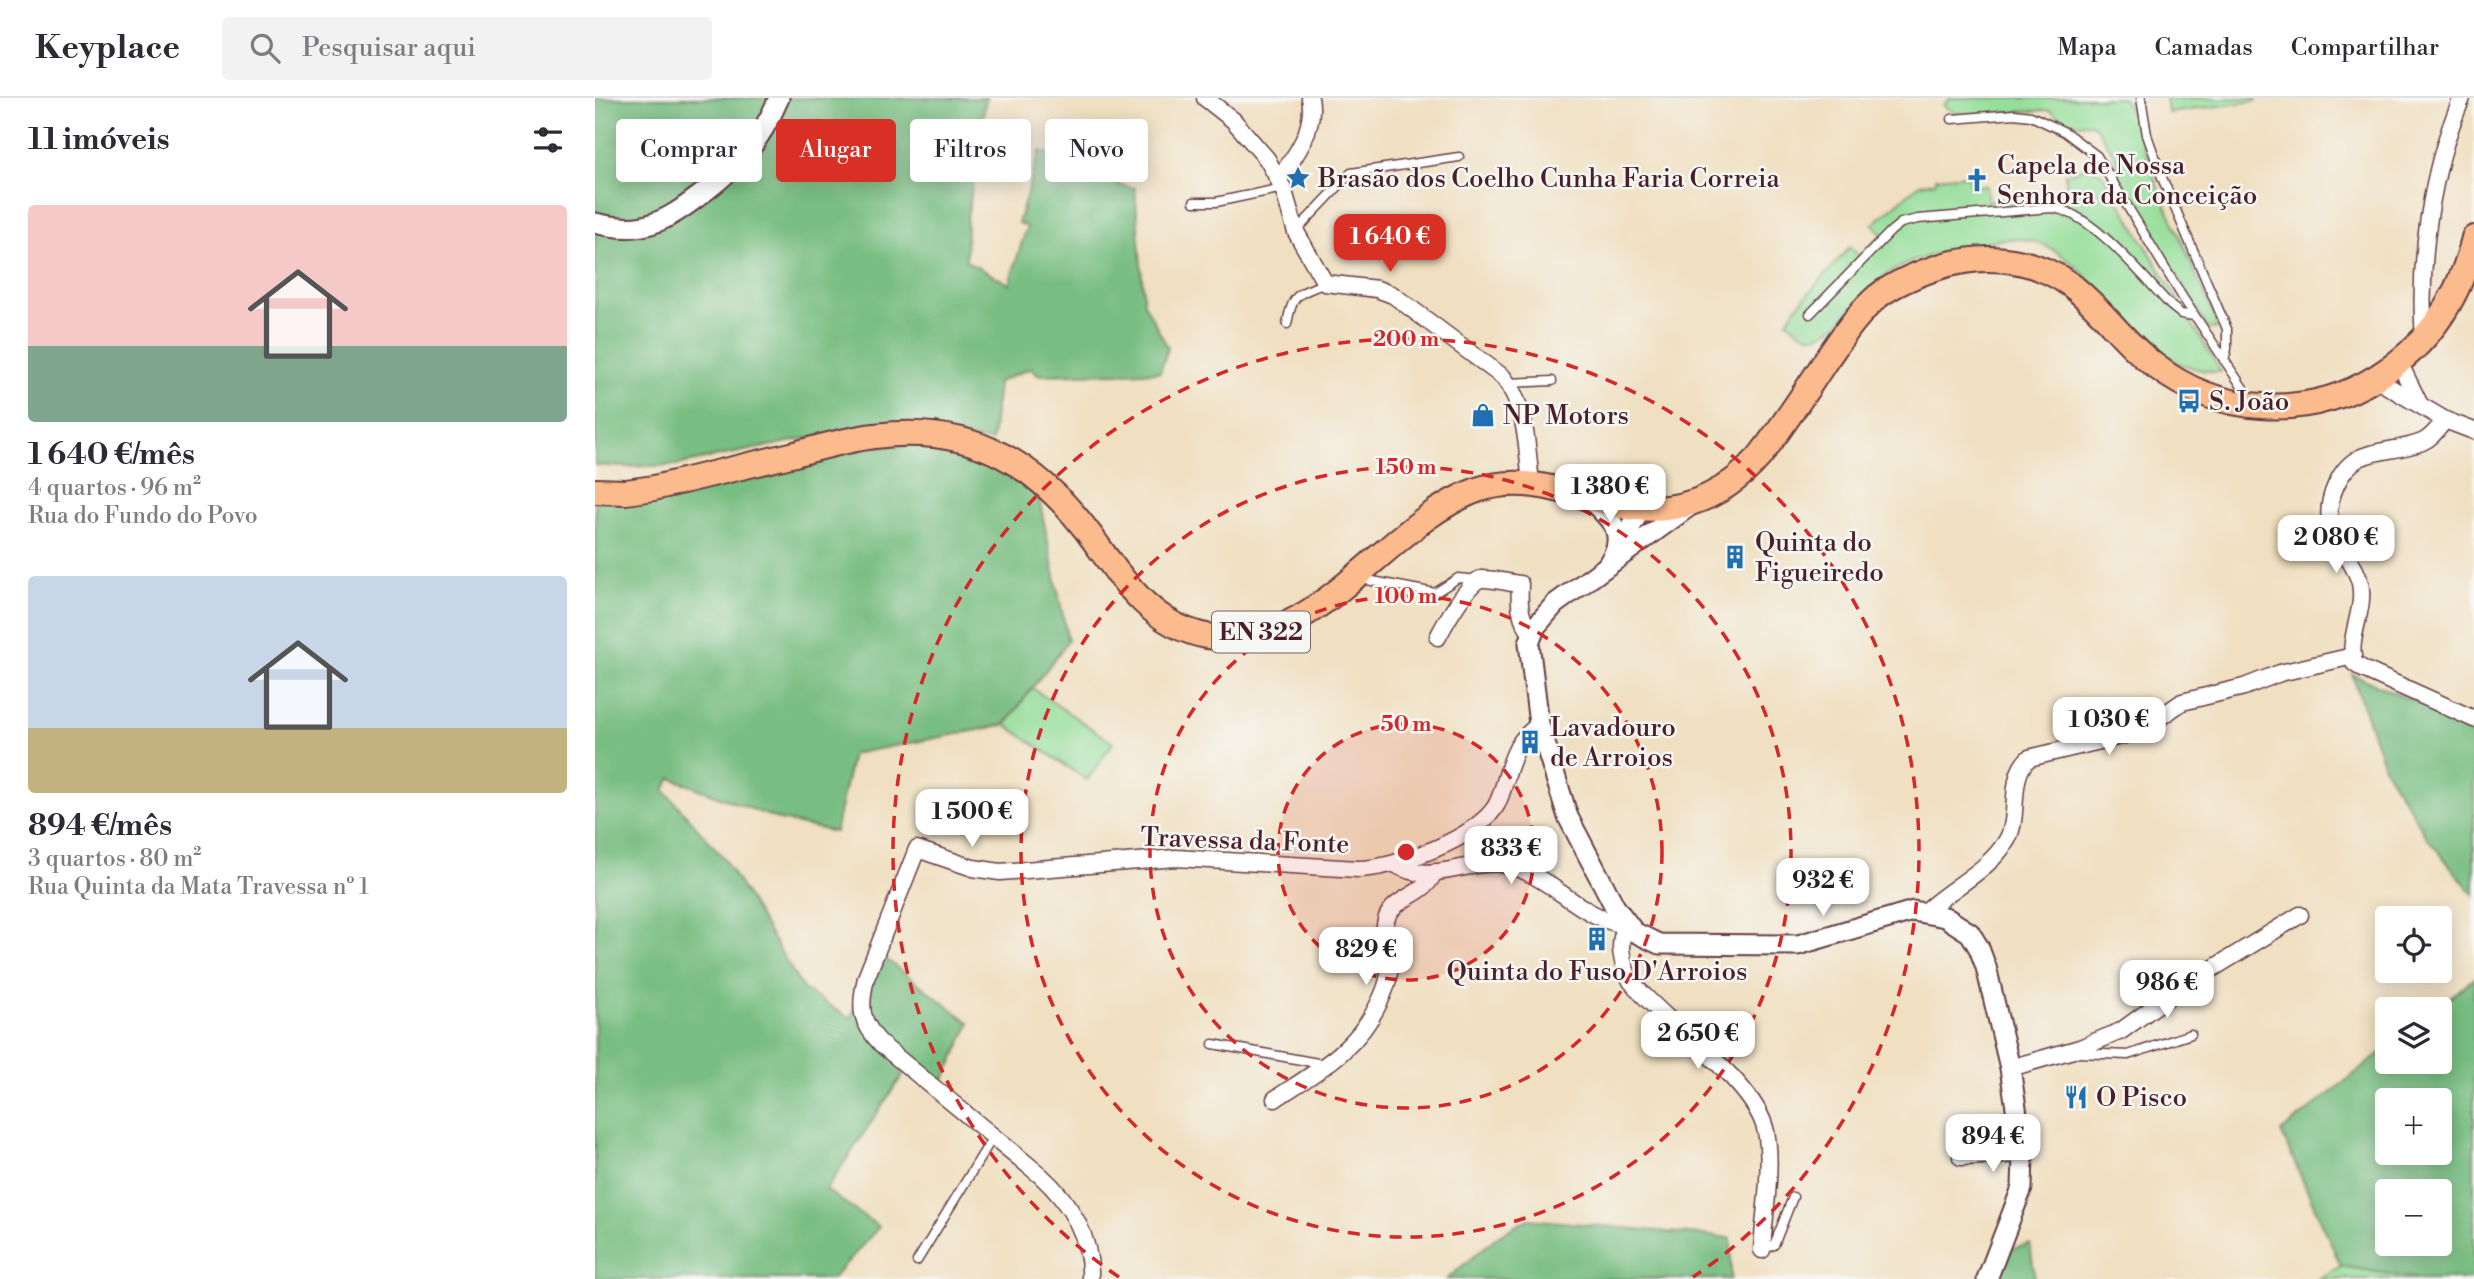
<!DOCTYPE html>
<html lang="pt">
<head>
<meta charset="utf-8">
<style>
  :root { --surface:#fff; --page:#f2f2f3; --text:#2b2b33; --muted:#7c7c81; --line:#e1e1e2; --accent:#d93025 }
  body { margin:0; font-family:"Libre Bodoni",serif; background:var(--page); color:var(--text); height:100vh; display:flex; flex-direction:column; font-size:26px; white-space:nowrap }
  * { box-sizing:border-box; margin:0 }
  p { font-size:23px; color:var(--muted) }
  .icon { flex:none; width:38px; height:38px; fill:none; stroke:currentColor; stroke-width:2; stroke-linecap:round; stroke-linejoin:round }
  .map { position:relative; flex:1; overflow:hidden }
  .drawer { display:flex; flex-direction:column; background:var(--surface); width:595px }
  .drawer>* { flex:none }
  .banner { position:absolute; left:21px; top:21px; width:665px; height:63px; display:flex; gap:14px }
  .tools { position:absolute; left:1780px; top:808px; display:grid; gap:14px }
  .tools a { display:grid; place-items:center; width:77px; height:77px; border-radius:7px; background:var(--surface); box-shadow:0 4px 18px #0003; font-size:35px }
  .price { position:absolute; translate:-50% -60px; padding:0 16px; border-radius:14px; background:#fff; color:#222; font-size:23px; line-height:46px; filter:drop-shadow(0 2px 4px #0008) }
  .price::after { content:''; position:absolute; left:50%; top:42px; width:21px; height:16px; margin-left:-10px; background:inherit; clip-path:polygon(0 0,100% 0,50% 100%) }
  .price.current { background:var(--accent); color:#fff }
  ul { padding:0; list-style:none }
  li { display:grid; align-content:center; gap:14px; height:371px; padding:0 28px }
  li span { display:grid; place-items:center; height:217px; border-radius:7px; color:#555 }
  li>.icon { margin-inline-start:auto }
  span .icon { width:126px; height:126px; fill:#fffc; stroke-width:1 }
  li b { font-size:30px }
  h2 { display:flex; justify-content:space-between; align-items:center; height:84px; padding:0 28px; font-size:30px }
  .tag { padding:0 24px; border-radius:7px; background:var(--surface); box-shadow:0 4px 18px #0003; font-size:24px; line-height:63px }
  .tag.current { background:var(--accent); color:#fff }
  header { display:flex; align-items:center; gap:42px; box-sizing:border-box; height:98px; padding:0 35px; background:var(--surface); border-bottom:2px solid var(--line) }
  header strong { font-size:33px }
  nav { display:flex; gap:38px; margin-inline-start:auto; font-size:24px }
  .search { width:490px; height:63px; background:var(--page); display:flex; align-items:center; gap:18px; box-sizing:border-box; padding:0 24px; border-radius:7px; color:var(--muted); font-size:26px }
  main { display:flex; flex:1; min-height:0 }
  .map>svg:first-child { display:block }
</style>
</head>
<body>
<header>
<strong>Keyplace</strong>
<div class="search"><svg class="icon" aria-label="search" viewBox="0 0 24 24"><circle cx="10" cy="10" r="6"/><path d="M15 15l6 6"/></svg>Pesquisar aqui</div>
<nav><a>Mapa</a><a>Camadas</a><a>Compartilhar</a></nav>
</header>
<main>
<section class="drawer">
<h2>11 imóveis<svg class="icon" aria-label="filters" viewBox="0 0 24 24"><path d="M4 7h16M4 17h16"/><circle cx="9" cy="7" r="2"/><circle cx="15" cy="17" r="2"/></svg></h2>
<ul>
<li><span style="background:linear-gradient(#f6c9c9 65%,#7fa58c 0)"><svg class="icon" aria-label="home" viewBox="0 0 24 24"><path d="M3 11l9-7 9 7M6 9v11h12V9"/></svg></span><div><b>1 640 €/mês</b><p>4 quartos · 96 m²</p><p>Rua do Fundo do Povo</p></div></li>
<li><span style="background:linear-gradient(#c9d6e8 70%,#c2b280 0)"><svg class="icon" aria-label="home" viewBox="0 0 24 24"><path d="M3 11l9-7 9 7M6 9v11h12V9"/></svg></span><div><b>894 €/mês</b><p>3 quartos · 80 m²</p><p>Rua Quinta da Mata Travessa nº 1</p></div></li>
</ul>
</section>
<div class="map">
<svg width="1879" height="1181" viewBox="0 0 1879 1181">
  <rect width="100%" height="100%" fill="#f6f6f2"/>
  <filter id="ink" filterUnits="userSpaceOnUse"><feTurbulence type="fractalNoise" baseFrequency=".0143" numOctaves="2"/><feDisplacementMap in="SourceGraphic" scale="14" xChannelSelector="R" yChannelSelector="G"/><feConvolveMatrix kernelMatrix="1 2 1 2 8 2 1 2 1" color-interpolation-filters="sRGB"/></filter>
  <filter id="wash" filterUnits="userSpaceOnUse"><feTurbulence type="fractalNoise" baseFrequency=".00686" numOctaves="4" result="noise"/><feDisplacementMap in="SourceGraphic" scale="28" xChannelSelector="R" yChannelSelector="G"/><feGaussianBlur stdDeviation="1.57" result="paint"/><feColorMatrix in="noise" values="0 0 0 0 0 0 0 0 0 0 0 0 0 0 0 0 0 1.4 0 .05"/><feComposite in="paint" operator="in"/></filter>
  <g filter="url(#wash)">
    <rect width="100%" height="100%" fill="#f0dfc0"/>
    <!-- green -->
    <g fill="#95de99" stroke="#707e62" stroke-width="2">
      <polygon points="1355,0 1528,0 1538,18 1564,92 1621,221 1621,231 1613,230 1523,79 1521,59 1501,29 1493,25 1474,27 1455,12 1368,17 1358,14 1348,7"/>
      <polygon points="1571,0 1661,0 1661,3 1573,15"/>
      <path d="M1492 69 1504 73 1511 81 1626 274C1524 273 1503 136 1413 141 1401 141 1388 145 1376 148 1342 155 1305 162 1278 187 1261 204 1247 229 1224 237 1210 241 1202 231 1192 223L1203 207 1255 149 1265 159 1287 136 1278 126 1325 86 1341 84V80L1373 77 1375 89 1391 87 1393 103 1419 100 1421 107 1473 101 1470 76Z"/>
      <polygon points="437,590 518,645 492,682 411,627"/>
      <polygon points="1746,1168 1825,1181 1723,1181"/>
    </g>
    <!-- forest -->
    <g fill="#78bd81" stroke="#616e56" stroke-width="2" fill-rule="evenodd">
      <polygon points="0,0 391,0 372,120 371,163 414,186 432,128 423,125 445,53 523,79 521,86 540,90 549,205 573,250 565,274 444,277 436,270 403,284 397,343 267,329 81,367 28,369 0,367"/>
      <polygon points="329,346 378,356 413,373 443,395 473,543 409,627 257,656 240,734 185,722 76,680 69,692 128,759 208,891 255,920 288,859 375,925 348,984 317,963 231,1092 284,1129 237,1181 0,1181 0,399 276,349"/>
      <polygon points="1757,576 1879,629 1879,797 1834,742 1790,671"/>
      <path d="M1879 880V1181H1825L1746 1168 1686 1034 1792 950V964H1844V912H1839ZM1792 1003H1844V1055H1792ZM1792 1094H1844V1146H1792Z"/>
      <polygon points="933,1121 1136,1140 1136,1181 852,1181 904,1137"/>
      <polygon points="1435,1146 1440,1181 1401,1181 1414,1151"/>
    </g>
  </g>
  <g filter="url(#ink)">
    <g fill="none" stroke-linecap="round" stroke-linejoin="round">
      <!-- service casing -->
      <g stroke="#633c41" stroke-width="11">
        <g id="service">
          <polyline points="1546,0 1552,37 1568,82 1632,231 1632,251 1629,262"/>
          <polyline points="1357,21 1419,16 1436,18 1470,34 1502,58 1588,200 1656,302"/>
          <polyline points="599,104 621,104 688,90"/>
          <polyline points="701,133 756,75 864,59"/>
          <path d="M1215 216 1296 133 1306 125 1323 121 1456 110C1495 112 1549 180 1576 208L1586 216 1599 218"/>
          <path d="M692 226C698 194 702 197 730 185"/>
          <polyline points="913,285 957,283"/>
          <polyline points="767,481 840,495 863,480 884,482"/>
          <polyline points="618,946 728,966"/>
          <polyline points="1483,955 1533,957 1596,936"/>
          <polyline points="1167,1152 1179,1147 1198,1099"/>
          <polyline points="322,1163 398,1039"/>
        </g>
      </g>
      <!-- minor casing -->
      <g stroke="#633c41" stroke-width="19">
        <g id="minor">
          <path d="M610 0 638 22 672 61 688 90 701 134 730 185 782 191 798 197 908 279C932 308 932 351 936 386"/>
          <path d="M684 80C701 58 721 30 715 0"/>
          <path d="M1829 241C1823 164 1836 71 1867 0"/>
          <polyline points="1804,264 1824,305"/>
          <polyline points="1779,280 1850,322 1879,333"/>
          <path d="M1850 322C1843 330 1837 340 1827 344 1792 358 1760 345 1741 387 1736 398 1733 411 1735 423 1739 447 1760 463 1765 485 1771 512 1752 539 1759 565L1768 571 1879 621"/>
          <path d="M843 539C849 527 874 483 886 481 898 480 913 485 925 486 924 505 924 521 937 536"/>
          <path d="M800 766C834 789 875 759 912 767 956 777 986 822 1032 827 1021 844 1027 867 1036 883 1070 927 1160 981 1171 1034 1178 1067 1169 1117 1167 1152"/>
          <path d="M1330 814C1355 790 1394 773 1412 742 1426 717 1412 680 1434 660L1530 637 1557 625 1587 604 1649 589 1685 575 1758 558"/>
          <polyline points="1415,970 1485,950 1526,933 1581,893 1705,817"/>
          <path d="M680 1001C722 973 761 953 784 905 789 895 793 886 794 875 796 856 784 835 793 817 804 797 831 797 839 774"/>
          <polyline points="1366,1059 1428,1056"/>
          <path d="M495 1181C497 1140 475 1104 445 1077L287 947C265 924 264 910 271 880L322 751 378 770 405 774 581 760 763 771C799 771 884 740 902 706 911 687 913 664 925 645 930 638 937 632 944 626"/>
        </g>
      </g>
      <!-- tertiary casing -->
      <g stroke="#633c41" stroke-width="23">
        <g id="tertiary">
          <path d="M0 125C16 129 32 131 48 128 68 124 84 113 100 101 141 71 164 47 184 0"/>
          <path d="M994 401C1016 421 1034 436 1013 466"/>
          <polyline points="1096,407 960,506 941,528 934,545 944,626 973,719 1020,809 1039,834 1064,846 1203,847 1318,813 1350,819 1375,835 1384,850 1391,869 1415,970 1428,1056 1427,1090 1392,1181"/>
          <polyline points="1022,452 1046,411"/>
        </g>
      </g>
      <!-- primary casing -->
      <g stroke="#633c41" stroke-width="28">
        <path id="primary" d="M0 393 31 394 59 390C106 379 153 367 200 356 226 349 253 341 280 338 381 325 447 368 503 448 531 487 561 529 612 538 723 556 788 426 882 392 929 376 971 394 1017 406 1075 420 1125 403 1164 359 1189 327 1211 293 1233 259 1248 238 1263 215 1283 198 1303 183 1327 174 1350 167 1372 161 1395 159 1418 163 1490 175 1507 227 1559 267 1624 318 1713 322 1782 279 1834 247 1865 199 1879 140"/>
      </g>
      <!-- service -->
      <use href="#service" stroke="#fff" stroke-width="8"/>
      <!-- minor -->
      <use href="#minor" stroke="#fff" stroke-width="16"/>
      <!-- tertiary -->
      <use href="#tertiary" stroke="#fff" stroke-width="19"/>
      <!-- primary -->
      <use href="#primary" stroke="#fbbb8d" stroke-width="24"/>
    </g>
  </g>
  <!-- distance rings -->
  <circle cx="811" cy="754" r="128" fill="#d62828" fill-opacity=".12"/>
  <g fill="none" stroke="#d62828" stroke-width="3.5" stroke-dasharray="12 9">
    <circle cx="811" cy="754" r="128"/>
    <circle cx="811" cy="754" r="256"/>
    <circle cx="811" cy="754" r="385"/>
    <path d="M524 1179A513 513 0 1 1 1098 1179"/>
  </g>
  <!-- icons -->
  <defs>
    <g id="sight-bare" transform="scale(1.89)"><path d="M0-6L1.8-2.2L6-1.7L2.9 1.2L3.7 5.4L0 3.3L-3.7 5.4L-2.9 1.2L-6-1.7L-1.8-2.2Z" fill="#1f6fb2" stroke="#f6f6f2" stroke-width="2.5" paint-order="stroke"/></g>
    <g id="church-bare" transform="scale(1.89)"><path d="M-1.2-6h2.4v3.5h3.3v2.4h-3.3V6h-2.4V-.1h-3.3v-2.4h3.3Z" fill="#1f6fb2" stroke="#f6f6f2" stroke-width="2.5" paint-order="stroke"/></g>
    <g id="bus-bare" transform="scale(1.89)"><path d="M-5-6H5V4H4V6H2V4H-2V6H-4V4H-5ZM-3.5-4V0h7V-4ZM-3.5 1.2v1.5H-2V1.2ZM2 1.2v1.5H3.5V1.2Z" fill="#1f6fb2" stroke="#f6f6f2" stroke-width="2.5" paint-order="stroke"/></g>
    <g id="shop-bare" transform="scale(1.89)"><path d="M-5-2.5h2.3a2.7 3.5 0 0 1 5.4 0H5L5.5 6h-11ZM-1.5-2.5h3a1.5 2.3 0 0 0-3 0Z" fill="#1f6fb2" stroke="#f6f6f2" stroke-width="2.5" paint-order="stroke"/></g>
    <g id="building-bare" transform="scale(1.89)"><path d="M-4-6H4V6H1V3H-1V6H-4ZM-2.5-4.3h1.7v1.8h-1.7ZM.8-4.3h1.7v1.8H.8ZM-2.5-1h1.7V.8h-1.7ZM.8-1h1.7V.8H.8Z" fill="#1f6fb2" stroke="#f6f6f2" stroke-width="2.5" paint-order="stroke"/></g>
    <g id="restaurant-bare" transform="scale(1.89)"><path d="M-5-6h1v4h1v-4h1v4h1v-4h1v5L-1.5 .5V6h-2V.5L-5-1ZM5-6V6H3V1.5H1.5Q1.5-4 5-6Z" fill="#1f6fb2" stroke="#f6f6f2" stroke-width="2.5" paint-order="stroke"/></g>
  </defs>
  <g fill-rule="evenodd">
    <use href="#sight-bare" x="703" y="80"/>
    <use href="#church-bare" x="1382" y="82"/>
    <use href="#bus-bare" x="1594" y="303"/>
    <use href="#shop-bare" x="888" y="317"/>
    <use href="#building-bare" x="1140" y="459"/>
    <use href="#building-bare" x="935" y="644"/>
    <use href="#building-bare" x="1002" y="841"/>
    <use href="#restaurant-bare" x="1481" y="999"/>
  </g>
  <g text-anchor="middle" stroke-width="5" stroke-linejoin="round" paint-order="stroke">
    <!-- shield labels -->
    <rect fill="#f6f6f2" stroke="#7e6067" stroke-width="2" x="617" y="513.5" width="98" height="41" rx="5"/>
    <g font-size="24" font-weight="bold" fill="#4a1f2b">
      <text x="666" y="542">EN 322</text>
    </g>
    <!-- poi labels -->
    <g font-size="26" fill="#4a1f2b" stroke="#f6f6f2" text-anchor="start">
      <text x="1402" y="76">Capela de Nossa<tspan x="1402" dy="30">Senhora da Conceição</tspan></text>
      <text x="723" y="89">Brasão dos Coelho Cunha Faria Correia</text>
      <text x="1614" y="312">S. João</text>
      <text x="908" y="326">NP Motors</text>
      <text x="1160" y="453">Quinta do<tspan x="1160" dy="30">Figueiredo</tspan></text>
      <text x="955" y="638">Lavadouro<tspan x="955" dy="30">de Arroios</tspan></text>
      <text x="1002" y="882" text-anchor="middle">Quinta do Fuso D'Arroios</text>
      <text x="1501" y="1008">O Pisco</text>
    </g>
    <!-- street labels -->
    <g font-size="26" fill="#4a1f2b" stroke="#f6f6f2">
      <text transform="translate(650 742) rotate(2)" y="9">Travessa da Fonte</text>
    </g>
  </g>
  <circle cx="811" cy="754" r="10" fill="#d62828" stroke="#f6f6f2" stroke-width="3.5"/>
  <g font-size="21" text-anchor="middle" font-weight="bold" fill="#d62828" stroke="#f6f6f2" stroke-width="5" stroke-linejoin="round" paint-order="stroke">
    <text x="811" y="248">200 m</text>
    <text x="811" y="376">150 m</text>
    <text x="811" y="505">100 m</text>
    <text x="811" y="633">50 m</text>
  </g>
</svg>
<div class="tools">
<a><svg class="icon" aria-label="locate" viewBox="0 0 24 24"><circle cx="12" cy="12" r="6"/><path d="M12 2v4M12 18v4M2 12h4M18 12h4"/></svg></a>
<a><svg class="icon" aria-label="layers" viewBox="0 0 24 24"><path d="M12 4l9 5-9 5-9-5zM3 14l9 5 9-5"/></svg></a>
<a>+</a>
<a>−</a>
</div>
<b class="price current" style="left:795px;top:176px">1 640 €</b>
<b class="price" style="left:1015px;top:426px">1 380 €</b>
<b class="price" style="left:1741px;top:477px">2 080 €</b>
<b class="price" style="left:1514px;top:659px">1 030 €</b>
<b class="price" style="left:377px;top:751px">1 500 €</b>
<b class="price" style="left:916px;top:788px">833 €</b>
<b class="price" style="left:1228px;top:820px">932 €</b>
<b class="price" style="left:771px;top:889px">829 €</b>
<b class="price" style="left:1572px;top:922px">986 €</b>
<b class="price" style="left:1103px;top:973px">2 650 €</b>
<b class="price" style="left:1398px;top:1076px">894 €</b>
<div class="banner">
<a class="tag">Comprar</a>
<a class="tag current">Alugar</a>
<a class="tag">Filtros</a>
<a class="tag">Novo</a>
</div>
</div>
</main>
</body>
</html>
